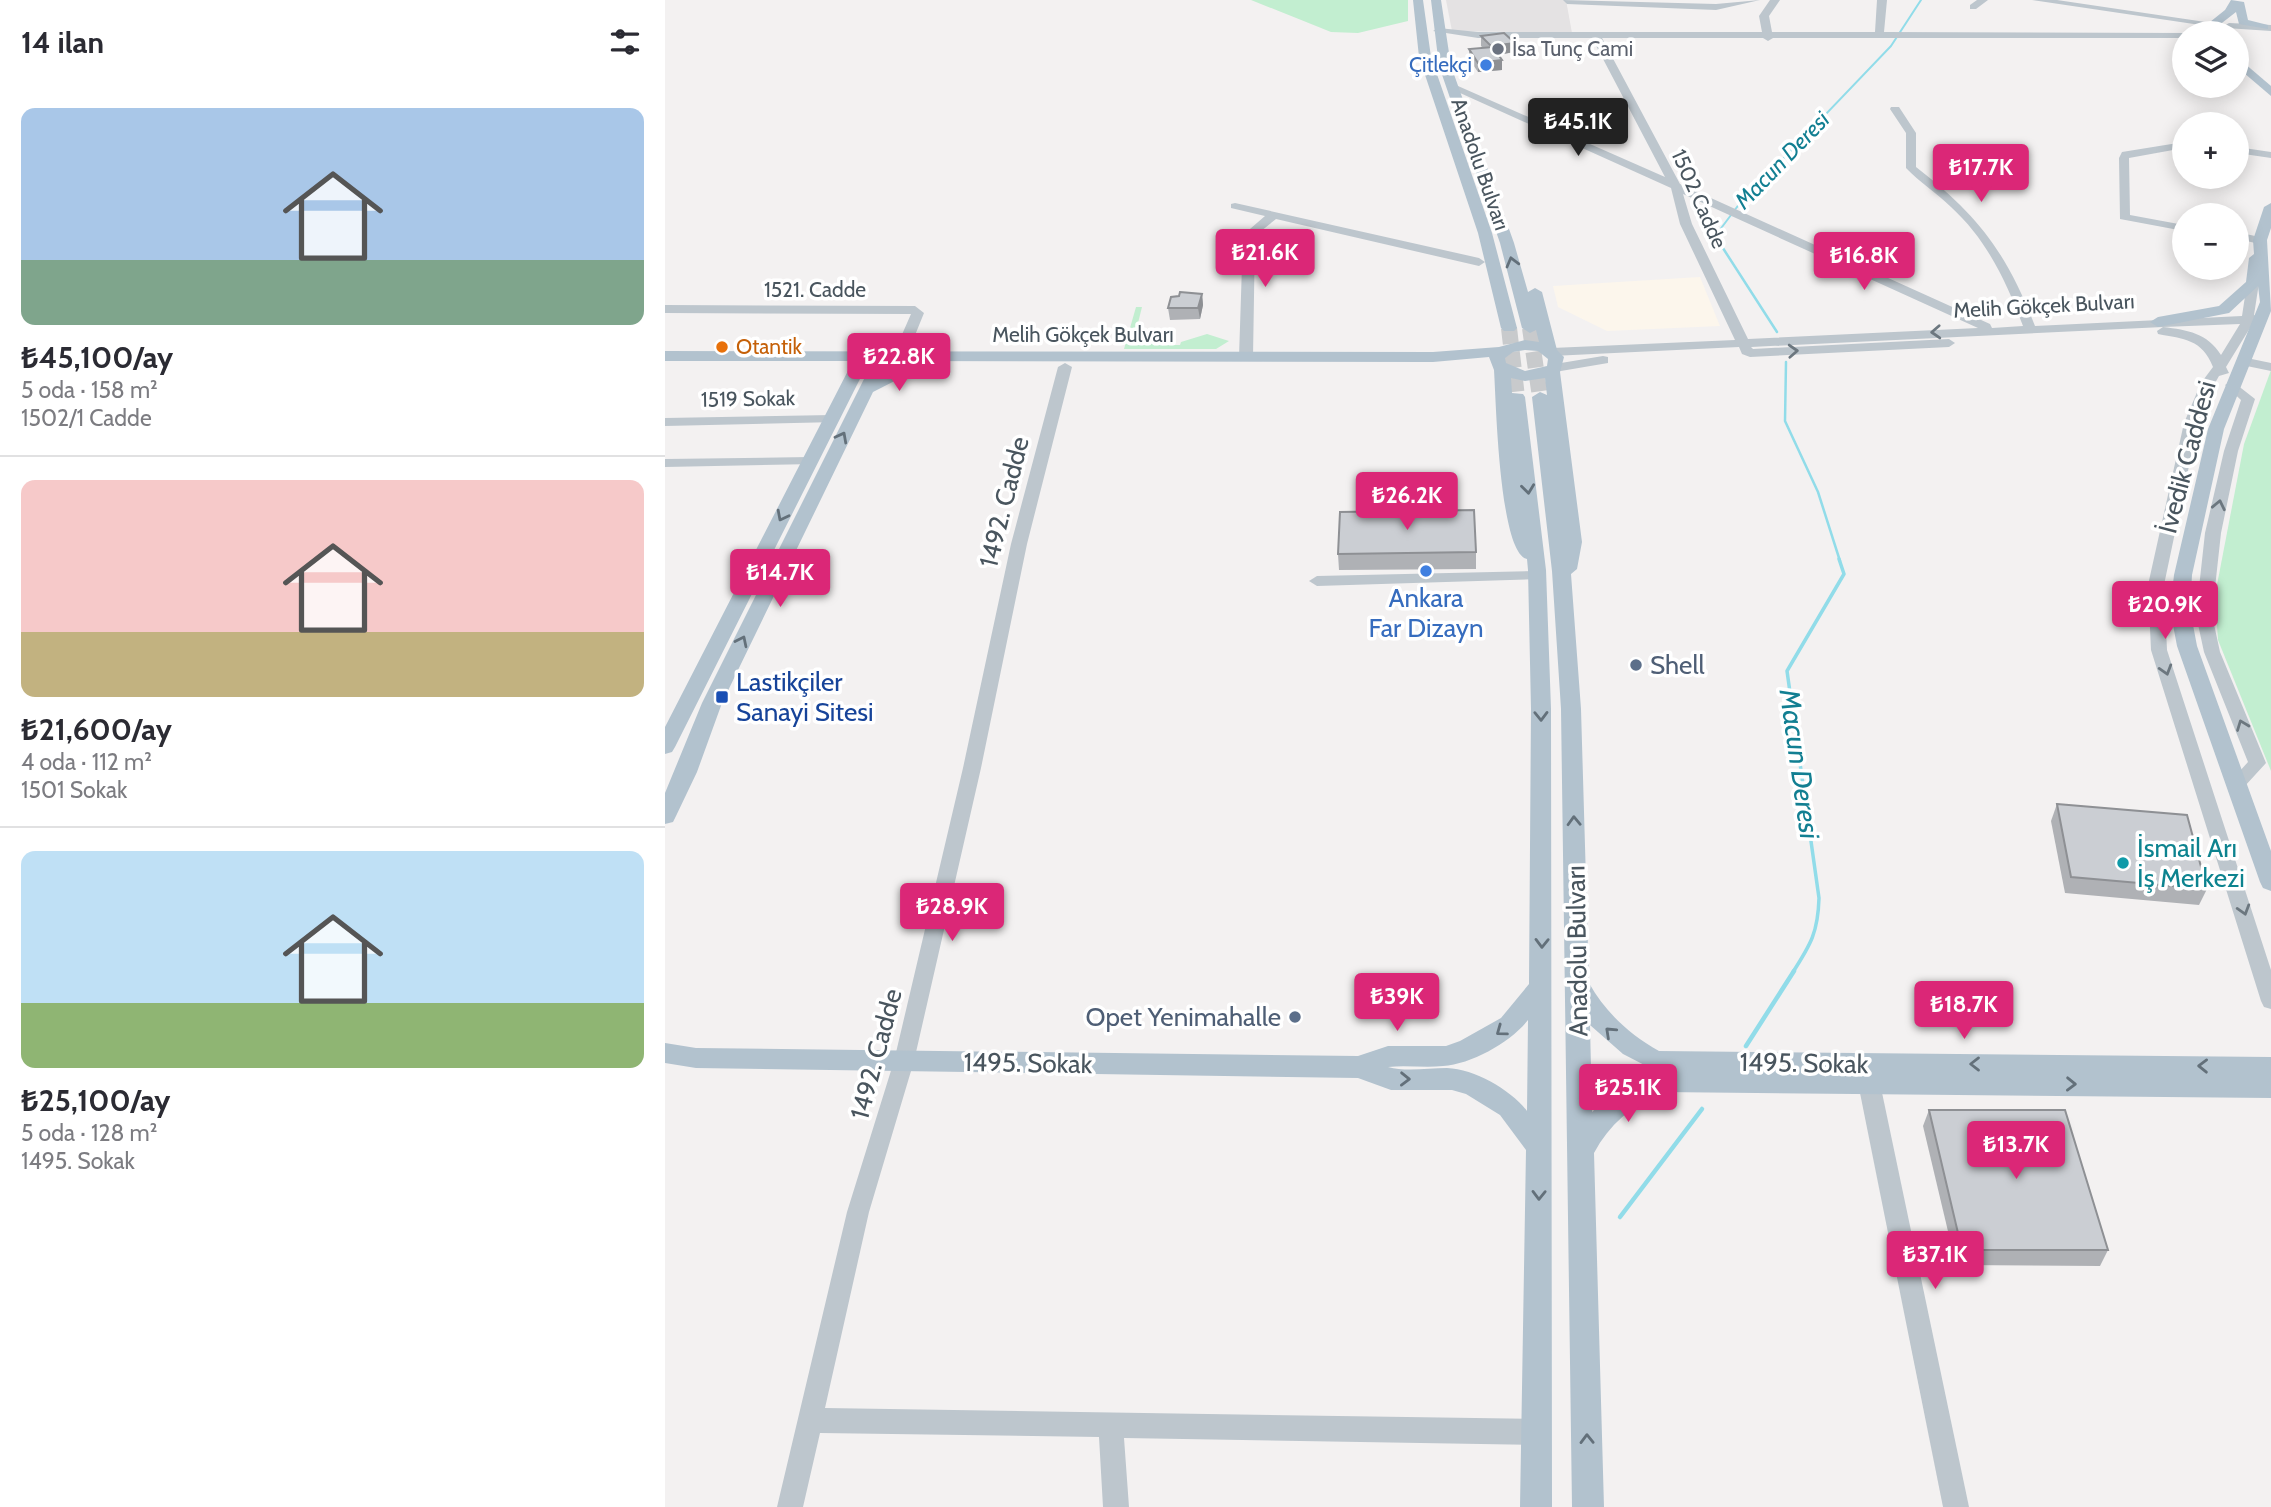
<!DOCTYPE html>
<html lang="tr">
<head>
<meta charset="utf-8">
<style>
  :root { --surface:#fff; --page:#f7f7f7; --text:#2b2b33; --muted:#7c7c81; --line:#e1e1e2; --accent:#db2777 }
  body { margin:0; font-family:Cabin,sans-serif; background:var(--page); color:var(--text); height:100vh; display:flex; flex-direction:column; font-size:26px; white-space:nowrap }
  * { box-sizing:border-box; margin:0 }
  p { font-size:23px; color:var(--muted) }
  .icon { flex:none; width:38px; height:38px; fill:none; stroke:currentColor; stroke-width:2; stroke-linecap:round; stroke-linejoin:round }
  .map { position:relative; flex:1; overflow:hidden }
  .sheet { display:flex; flex-direction:column; background:var(--surface); width:665px }
  .sheet>* { flex:none }
  .controls { position:absolute; left:1507px; top:21px; display:grid; gap:14px }
  .controls a { display:grid; place-items:center; width:77px; height:77px; border-radius:50%; background:var(--surface); box-shadow:0 4px 18px #0003; font-size:35px }
  .price { position:absolute; translate:-50% -60px; padding:0 16px; border-radius:7px; background:var(--accent); color:#fff; font-size:23px; line-height:46px; filter:drop-shadow(0 2px 4px #0008) }
  .price::after { content:''; position:absolute; left:50%; top:42px; width:21px; height:16px; margin-left:-10px; background:inherit; clip-path:polygon(0 0,100% 0,50% 100%) }
  .price.current { background:#222; color:#fff }
  ul { padding:0; list-style:none }
  li { display:grid; align-content:center; gap:14px; height:371px; padding:0 21px }
  li+li { border-top:2px solid var(--line) }
  li span { display:grid; place-items:center; height:217px; border-radius:14px; color:#555 }
  li>.icon { margin-inline-start:auto }
  span .icon { width:126px; height:126px; fill:#fffc; stroke-width:1 }
  li b { font-size:30px }
  h2 { display:flex; justify-content:space-between; align-items:center; height:84px; padding:0 21px; font-size:30px }
  main { display:flex; flex:1; min-height:0 }
  .map>svg:first-child { display:block }
</style>
</head>
<body>
<main>
<section class="sheet">
<h2>14 ilan<svg class="icon" aria-label="filters" viewBox="0 0 24 24"><path d="M4 7h16M4 17h16"/><circle cx="9" cy="7" r="2"/><circle cx="15" cy="17" r="2"/></svg></h2>
<ul>
<li><span style="background:linear-gradient(#a9c7e8 70%,#7fa58c 0)"><svg class="icon" aria-label="home" viewBox="0 0 24 24"><path d="M3 11l9-7 9 7M6 9v11h12V9"/></svg></span><div><b>₺45,100/ay</b><p>5 oda · 158 m²</p><p>1502/1 Cadde</p></div></li>
<li><span style="background:linear-gradient(#f6c9c9 70%,#c2b280 0)"><svg class="icon" aria-label="home" viewBox="0 0 24 24"><path d="M3 11l9-7 9 7M6 9v11h12V9"/></svg></span><div><b>₺21,600/ay</b><p>4 oda · 112 m²</p><p>1501 Sokak</p></div></li>
<li><span style="background:linear-gradient(#bfe0f5 70%,#8fb573 0)"><svg class="icon" aria-label="home" viewBox="0 0 24 24"><path d="M3 11l9-7 9 7M6 9v11h12V9"/></svg></span><div><b>₺25,100/ay</b><p>5 oda · 128 m²</p><p>1495. Sokak</p></div></li>
</ul>
</section>
<div class="map">
<svg width="1606" height="1507" viewBox="0 0 1606 1507">
  <rect width="100%" height="100%" fill="#f3f1f1"/>
  <!-- commercial -->
  <polygon fill="#fcf6ec" points="1035,277 1055,326 942,331 893,307 888,286"/>
  <!-- education -->
  <polygon fill="#e4e2e3" points="781,0 901,0 907,33 787,31"/>
  <!-- green -->
  <g fill="#c2eed0">
    <polygon points="586,0 743,0 743,21 693,33 666,32"/>
    <polygon points="471,307 477,307 471,331 484,333 484,339 502,345 515,345 516,342 542,334 564,341 551,349 459,349"/>
    <polygon points="1606,370 1606,771 1553,640 1551,610 1552,585 1579,444"/>
  </g>
  <g fill="none" stroke-linecap="round" stroke-linejoin="round">
    <!-- stream-far3 -->
    <polyline stroke="#91dce9" stroke-width="2" points="1055,244 1054,231 1072,207 1226,46 1256,0"/>
    <!-- stream-far2 -->
    <g stroke="#91dce9" stroke-width="2.5">
      <polyline points="1054,242 1112,332"/>
      <polyline points="1121,362 1120,421 1153,492 1175,561"/>
    </g>
    <!-- stream-far1 -->
    <path stroke="#91dce9" stroke-width="3.5" d="M1128 972C1146 944 1153 932 1154 898L1122 671 1179 574 1174 559"/>
    <!-- stream -->
    <g stroke="#91dce9" stroke-width="4.5">
      <polyline points="1081,1046 1129,971"/>
      <polyline points="955,1217 1037,1109"/>
    </g>
    <!-- major-tunnel -->
    <g stroke="#c8cacc" stroke-width="16" stroke-dasharray="16 8" stroke-linecap="butt">
      <polyline points="844,328 852,397"/>
      <polyline points="865,328 875,397"/>
    </g>
    <!-- minor -->
    <g fill="#bdc6cd" fill-rule="evenodd">
      <polygon points="898,0 1051,4 1095,0 1051,10 902,4"/>
      <path d="M1105 0H1115L1104 16 1107 32H1210L1212 0H1222L1219 32 1523 33H1519V38H1108L1103 41 1098 38H937L1015 184 1325 324 1327 328 1358 326C1341 281 1322 240 1286 207 1272 193 1254 182 1241 168V133L1225 109 1226 107H1234L1251 133V167C1314 216 1341 252 1370 326L1577 316 1582 283 1588 279 1594 283 1589 315 1599 319 1588 323 1561 367 1564 373 1554 376 1550 383 1533 423 1499 585 1502 650 1606 970V1009L1599 1007 1596 1001 1486 650 1483 585 1519 423 1536 383 1548 367C1537 339 1519 339 1493 334L1492 331 1498 327 1086 347 1088 349 1284 339 1290 343 1284 347 1085 357 1077 354 1074 347 887 356 880 352 887 348 1070 340 1015 224 1006 188 784 88 793 86 1000 177 927 38H813L768 31 773 28 813 32H1097L1094 16ZM1018 194 1313 328 1083 339 1027 224ZM1575 324 1556 355C1542 333 1523 330 1498 327Z"/>
      <polygon points="1312,0 1323,0 1311,9 1305,9 1305,5"/>
      <polygon points="1367,0 1392,0 1554,24 1549,27"/>
      <polygon points="1564,23 1606,25 1606,31 1561,28 1559,26"/>
      <polygon points="1519,142 1519,148 1464,158 1465,215 1519,225 1519,231 1455,219 1454,158 1457,152"/>
      <polygon points="1572,147 1606,152 1606,158 1572,153"/>
      <polygon points="570,203 814,258 820,262 814,266 611,219 590,236 588,357 581,361 574,357 578,235 600,216 566,208 566,204"/>
      <polygon points="1572,232 1599,238 1601,240 1595,244 1572,239"/>
      <polygon points="0,305 250,306 259,313 242,355 235,359 228,355 246,314 0,313"/>
      <polygon points="938,356 943,357 943,363 890,372 883,368 890,364"/>
      <polygon points="1577,357 1606,363 1606,371 1572,364 1572,358"/>
      <polygon points="400,363 407,367 362,544 316,768 249,1061 204,1212 160,1408 871,1419 880,1423 884,1432 880,1441 871,1445 459,1438 464,1507 438,1507 434,1437 155,1433 138,1507 112,1507 182,1212 229,1061 298,768 346,544 393,367"/>
      <polygon points="1567,381 1590,399 1573,451 1556,533 1547,615 1555,652 1601,763 1579,787 1573,789 1564,783 1583,762 1539,652 1531,615 1540,533 1559,451 1576,400 1560,385"/>
      <polygon points="167,415 174,419 172,422 0,426 0,418"/>
      <polygon points="145,457 152,461 150,464 0,467 0,459"/>
      <polygon points="872,571 877,573 880,576 877,579 652,586 644,581 652,576"/>
      <polygon points="1204,1074 1211,1077 1215,1083 1304,1507 1278,1507 1193,1083 1197,1077"/>
    </g>
    <!-- major -->
    <g fill="#b2c2ce" fill-rule="evenodd">
      <polygon points="748,0 758,0 766,57 827,233 852,328 849,331 839,331 836,328 813,233 754,57"/>
      <path d="M766 0H776L786 66 849 243 863 292 870 288 877 292 892 350 899 357 895 372 917 542 912 569 906 574 916 709 924 983C941 1013 964 1034 994 1051L1606 1057V1098L996 1092C967 1105 944 1125 929 1153L939 1507H907L896 709 887 571 867 397 875 392 882 395 880 378 860 381 846 378 847 393 858 394 860 397 881 570 886 709 887 1507H855L861 1150 835 1115 801 1094 787 1090H726L693 1078 31 1068 0 1063V1043L31 1048 693 1056 723 1046H781L795 1041 836 1018 864 984 866 709 863 570 862 559C834 553 831 399 829 370L824 357 768 362 224 361 216 376 247 363 255 368 208 392 57 703 32 772 11 816 8 822 0 824V793L37 703 208 361H204L10 747 7 752 0 754V727L188 361H0V351L768 352 834 347 860 340 874 342 871 330 865 333 857 328 835 243 774 66ZM860 350 873 351 883 359 882 366 860 371 841 363 840 358 848 352ZM863 1020 862 1111C846 1090 810 1069 782 1068 763 1068 741 1072 723 1067 741 1065 760 1068 778 1066 807 1064 846 1042 863 1020ZM925 1025 958 1054 991 1071 950 1092 927 1112Z"/>
      <polygon points="1566,0 1579,2 1583,20 1603,25 1603,29 1574,24 1571,12 1553,26 1545,26 1545,22 1560,10"/>
      <polygon points="1572,57 1606,86 1606,96 1572,67"/>
      <polygon points="1606,203 1606,228 1602,240 1606,311 1559,429 1527,575 1525,609 1532,646 1606,851 1606,891 1598,888 1595,882 1512,646 1505,609 1509,575 1543,429 1595,302 1593,286 1564,313 1493,327 1485,322 1493,317 1554,306 1581,282 1584,258 1589,254 1588,240 1599,207"/>
    </g>
  </g>
  <!-- wall -->
  <g fill="#afb1b5">
    <polygon points="816,36 850,43 849,52 834,55 837,60 837,70 813,72 804,59 804,49 818,48 816,46"/>
    <polygon points="537,294 538,305 535,319 505,320 503,308"/>
    <polygon points="811,552 811,569 674,570 673,554"/>
    <polygon points="1392,804 1542,889 1534,905 1400,893 1386,821"/>
    <polygon points="1264,1110 1443,1250 1435,1266 1291,1265 1258,1126"/>
  </g>
  <!-- shaded-wall -->
  <g fill="#8e9094">
    <polygon points="850,43 849,52 826,56 826,46"/>
    <polygon points="837,60 837,70 813,72 813,63"/>
    <polygon points="537,294 538,305 535,319 533,308"/>
  </g>
  <!-- building -->
  <g fill="#cbced3" stroke="#8e9094" stroke-width="2">
    <polygon points="839,33 850,43 826,46 816,36"/>
    <polygon points="828,47 837,60 813,63 804,49"/>
    <polygon points="515,292 537,294 533,308 503,308 506,297 514,296"/>
    <polygon points="809,510 811,552 673,554 675,512"/>
    <polygon points="1392,804 1522,815 1542,889 1406,877"/>
    <polygon points="1264,1110 1400,1110 1443,1250 1297,1250"/>
  </g>
  <!-- one-way arrows -->
  <defs><path id="oneway-chevron" d="M-2-3.5L2.5 0L-2 3.5" fill="none" stroke-width="1.6" stroke-linecap="round" stroke-linejoin="round" transform="scale(1.75)"/></defs>
  <g stroke="#63707a">
    <use href="#oneway-chevron" transform="translate(847 262) rotate(-105)"/>
    <use href="#oneway-chevron" transform="translate(177 437) rotate(-62)"/>
    <use href="#oneway-chevron" transform="translate(863 489) rotate(83)"/>
    <use href="#oneway-chevron" transform="translate(117 516) rotate(117)"/>
    <use href="#oneway-chevron" transform="translate(77 641) rotate(-64)"/>
    <use href="#oneway-chevron" transform="translate(876 716) rotate(89)"/>
    <use href="#oneway-chevron" transform="translate(909 821) rotate(-92)"/>
    <use href="#oneway-chevron" transform="translate(877 943) rotate(91)"/>
    <use href="#oneway-chevron" transform="translate(836 1031) rotate(144)"/>
    <use href="#oneway-chevron" transform="translate(945 1032) rotate(-137)"/>
    <use href="#oneway-chevron" transform="translate(1310 1064) rotate(-180)"/>
    <use href="#oneway-chevron" transform="translate(1538 1066) rotate(-179)"/>
    <use href="#oneway-chevron" transform="translate(740 1079) rotate(1)"/>
    <use href="#oneway-chevron" transform="translate(1406 1084) rotate(1)"/>
    <use href="#oneway-chevron" transform="translate(874 1195) rotate(91)"/>
    <use href="#oneway-chevron" transform="translate(922 1439) rotate(-91)"/>
  </g>
  <g stroke="#6c777f">
    <use href="#oneway-chevron" transform="translate(1271 332) rotate(177)"/>
    <use href="#oneway-chevron" transform="translate(1128 351) rotate(-3)"/>
    <use href="#oneway-chevron" transform="translate(1554 505) rotate(-78)"/>
    <use href="#oneway-chevron" transform="translate(1501 670) rotate(73)"/>
    <use href="#oneway-chevron" transform="translate(1577 725) rotate(-111)"/>
    <use href="#oneway-chevron" transform="translate(1579 910) rotate(73)"/>
  </g>
  <!-- markers -->
  <circle fill="#6b7280" stroke="#fff" stroke-width="2.5" cx="833" cy="49" r="7"/>
  <g fill="#3f7fe0" stroke="#fff" stroke-width="2.5">
    <circle cx="821" cy="65" r="7"/>
    <circle cx="761" cy="571" r="7"/>
  </g>
  <circle fill="#e8710a" stroke="#fff" stroke-width="2.5" cx="57" cy="347" r="7"/>
  <g fill="#5c6f8a" stroke="#fff" stroke-width="2.5">
    <circle cx="971" cy="665" r="7"/>
    <circle cx="630" cy="1017" r="7"/>
  </g>
  <rect fill="#1a4fb4" stroke="#fff" stroke-width="2.5" x="50" y="690" width="14" height="14" rx="3.5"/>
  <circle fill="#0f9aa8" stroke="#fff" stroke-width="2.5" cx="1458" cy="863" r="7"/>
  <g text-anchor="middle" stroke-width="7" stroke-linejoin="round" paint-order="stroke">
    <!-- far-worship labels -->
    <g font-size="21" fill="#5b616d" stroke="#fff" text-anchor="start">
      <text x="847" y="56">İsa Tunç Cami</text>
    </g>
    <!-- far-shop labels -->
    <g font-size="21" fill="#366cbe" stroke="#fff" text-anchor="end">
      <text x="807" y="72">Çitlekçi</text>
    </g>
    <!-- far-street labels -->
    <g font-size="21" fill="#49555e" stroke="#fff">
      <text transform="translate(815 164) rotate(71)" y="7">Anadolu Bulvarı</text>
      <text transform="translate(1034 199) rotate(66)" y="7">1502 Cadde</text>
      <text x="150" y="297">1521. Cadde</text>
      <text transform="translate(1379 306) rotate(-3)" y="7">Melih Gökçek Bulvarı</text>
      <text x="418" y="342">Melih Gökçek Bulvarı</text>
      <text transform="translate(83 399) rotate(-1)" y="7">1519 Sokak</text>
    </g>
    <!-- far-food labels -->
    <g font-size="21" fill="#c56008" stroke="#fff" text-anchor="start">
      <text x="71" y="354">Otantik</text>
    </g>
    <!-- far-water labels -->
    <g font-size="23" font-style="italic" fill="#127f92" stroke="#fff">
      <text transform="translate(1117 160) rotate(-46)" y="8">Macun Deresi</text>
    </g>
    <!-- street labels -->
    <g font-size="26" fill="#49555e" stroke="#fff">
      <text transform="translate(1522 457) rotate(-75)" y="9">İvedik Caddesi</text>
      <text transform="translate(339 502) rotate(-76)" y="9">1492. Cadde</text>
      <text transform="translate(912 951) rotate(-91)" y="9">Anadolu Bulvarı</text>
      <text transform="translate(211 1054) rotate(-75)" y="9">1492. Cadde</text>
      <text transform="translate(363 1063) rotate(1)" y="9">1495. Sokak</text>
      <text transform="translate(1139 1063) rotate(1)" y="9">1495. Sokak</text>
    </g>
    <!-- shop labels -->
    <g font-size="26" fill="#366cbe" stroke="#fff">
      <text x="761" y="607">Ankara<tspan x="761" dy="30">Far Dizayn</tspan></text>
    </g>
    <!-- service labels -->
    <g font-size="26" fill="#4e5e75" stroke="#fff" text-anchor="start">
      <text x="985" y="674">Shell</text>
      <text x="616" y="1026" text-anchor="end">Opet Yenimahalle</text>
    </g>
    <!-- transit labels -->
    <g font-size="26" fill="#164399" stroke="#fff" text-anchor="start">
      <text x="71" y="691">Lastikçiler<tspan x="71" dy="30">Sanayi Sitesi</tspan></text>
    </g>
    <!-- culture labels -->
    <g font-size="26" fill="#0d838f" stroke="#fff" text-anchor="start">
      <text x="1472" y="857">İsmail Arı<tspan x="1472" dy="30">İş Merkezi</tspan></text>
    </g>
    <!-- water labels -->
    <g font-size="28" font-style="italic" fill="#127f92" stroke="#fff">
      <text transform="translate(1135 764) rotate(82)" y="10">Macun Deresi</text>
    </g>
  </g>
</svg>
<div class="controls">
<a><svg class="icon" aria-label="layers" viewBox="0 0 24 24"><path d="M12 4l9 5-9 5-9-5zM3 14l9 5 9-5"/></svg></a>
<a>+</a>
<a>−</a>
</div>
<b class="price current" style="left:913px;top:158px">₺45.1K</b>
<b class="price" style="left:1316px;top:204px">₺17.7K</b>
<b class="price" style="left:600px;top:289px">₺21.6K</b>
<b class="price" style="left:1199px;top:292px">₺16.8K</b>
<b class="price" style="left:234px;top:393px">₺22.8K</b>
<b class="price" style="left:742px;top:532px">₺26.2K</b>
<b class="price" style="left:115px;top:609px">₺14.7K</b>
<b class="price" style="left:1500px;top:641px">₺20.9K</b>
<b class="price" style="left:287px;top:943px">₺28.9K</b>
<b class="price" style="left:732px;top:1033px">₺39K</b>
<b class="price" style="left:1299px;top:1041px">₺18.7K</b>
<b class="price" style="left:963px;top:1124px">₺25.1K</b>
<b class="price" style="left:1351px;top:1181px">₺13.7K</b>
<b class="price" style="left:1270px;top:1291px">₺37.1K</b>
</div>
</main>
</body>
</html>
